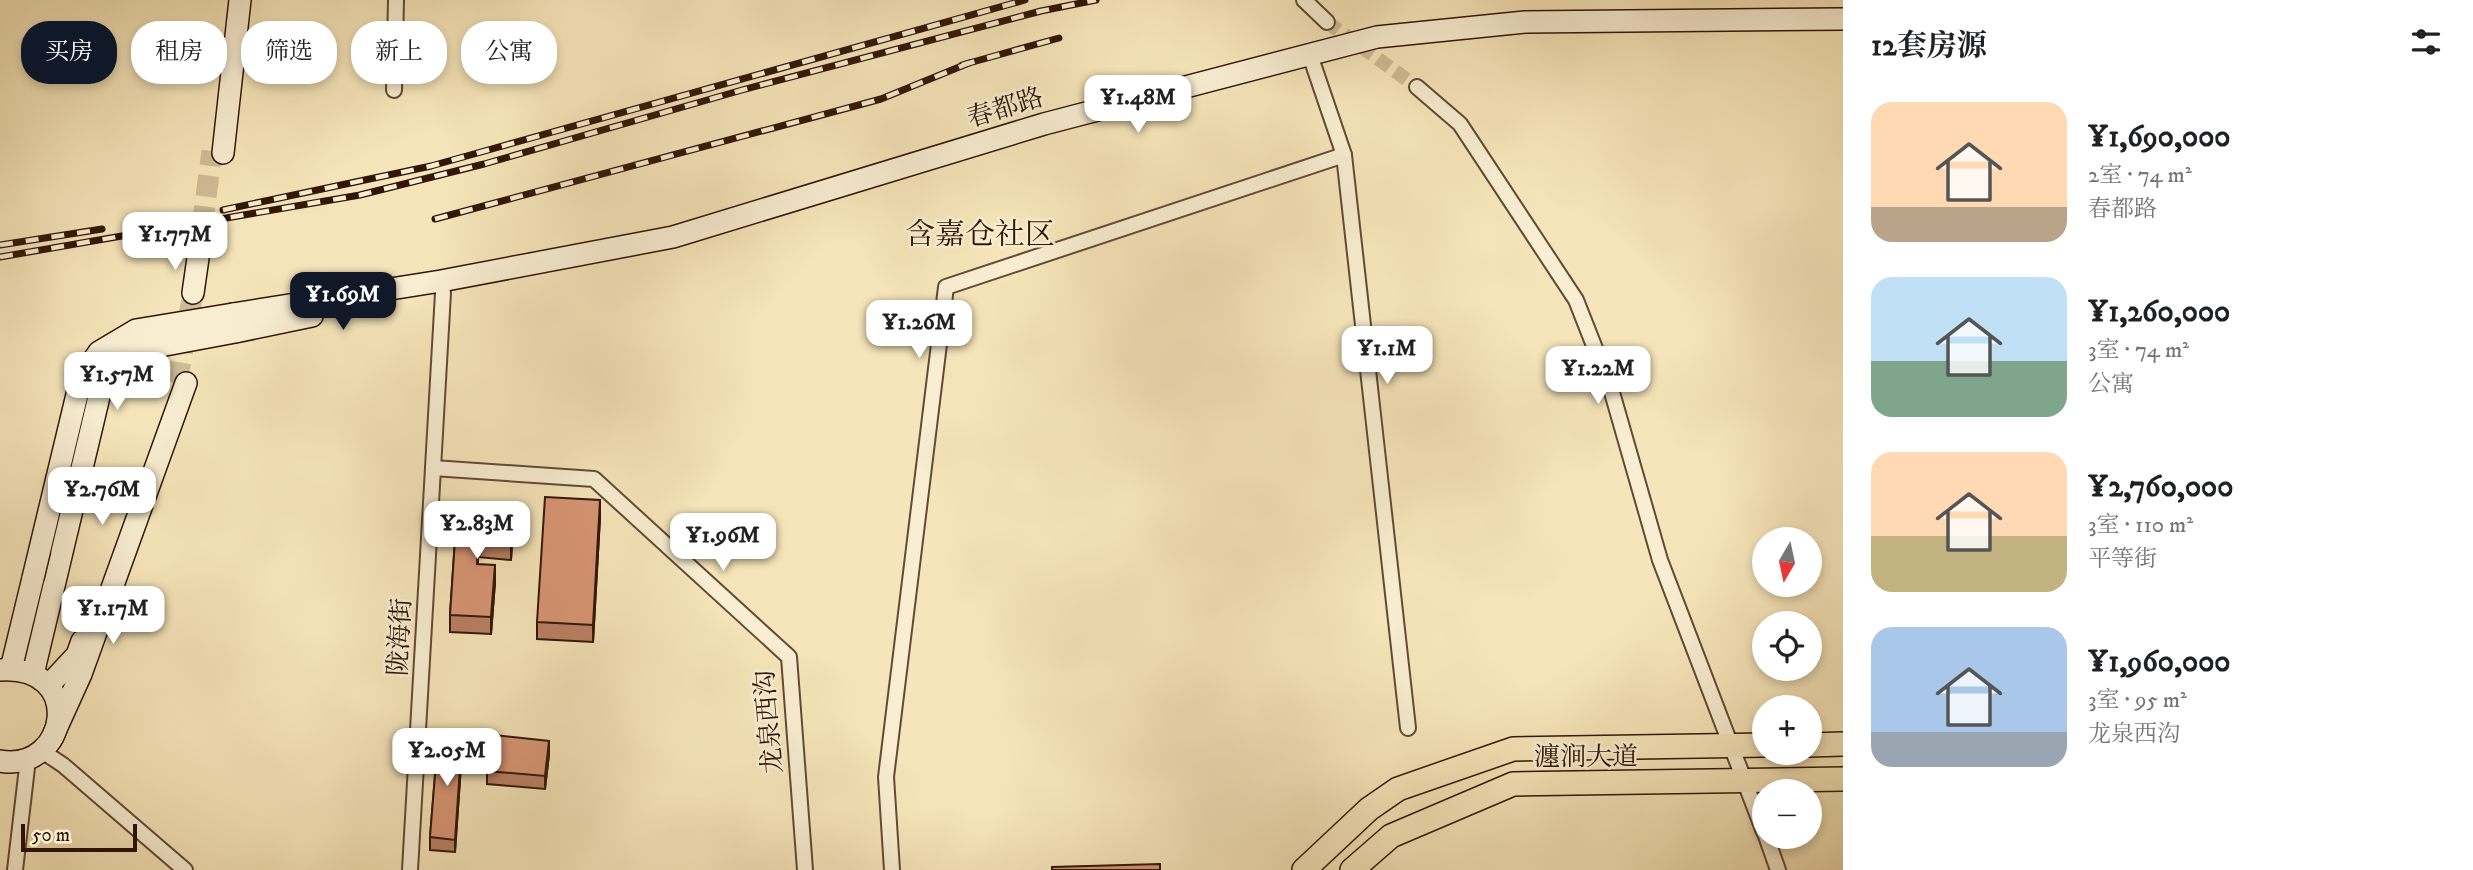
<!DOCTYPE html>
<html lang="zh">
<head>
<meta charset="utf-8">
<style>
  :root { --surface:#fff; --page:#f6f6f6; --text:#202124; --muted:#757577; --accent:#111827 }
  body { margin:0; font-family:"IM FELL DW Pica","Noto Serif SC",serif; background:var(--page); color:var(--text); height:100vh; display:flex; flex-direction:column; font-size:26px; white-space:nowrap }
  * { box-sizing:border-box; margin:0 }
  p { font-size:23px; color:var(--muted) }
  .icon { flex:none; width:38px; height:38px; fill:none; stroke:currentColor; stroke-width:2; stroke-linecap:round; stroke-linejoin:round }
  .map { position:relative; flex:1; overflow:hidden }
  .sheet { display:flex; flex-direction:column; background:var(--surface); width:630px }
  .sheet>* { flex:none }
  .banner { position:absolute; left:21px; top:21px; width:665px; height:63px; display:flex; gap:14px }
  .needle { width:46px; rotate:189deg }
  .buttons { position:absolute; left:1752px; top:527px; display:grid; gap:14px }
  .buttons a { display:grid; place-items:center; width:70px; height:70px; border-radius:50%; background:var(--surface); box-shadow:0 4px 10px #0003; font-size:35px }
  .scale { position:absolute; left:21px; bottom:18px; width:116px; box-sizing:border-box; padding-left:7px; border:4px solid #311607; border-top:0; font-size:19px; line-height:24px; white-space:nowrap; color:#311607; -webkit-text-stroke:5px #f9eed2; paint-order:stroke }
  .price { position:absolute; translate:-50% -60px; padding:0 16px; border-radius:14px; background:#fff; color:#222; font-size:23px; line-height:46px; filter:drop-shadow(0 2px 4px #0008) }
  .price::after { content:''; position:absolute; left:50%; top:42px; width:21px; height:16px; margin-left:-10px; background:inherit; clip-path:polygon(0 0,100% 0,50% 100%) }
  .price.active { background:var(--accent); color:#fff }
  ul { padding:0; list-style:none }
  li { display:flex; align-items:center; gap:21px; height:175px; padding:0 28px }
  li span { display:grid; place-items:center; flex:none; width:196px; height:140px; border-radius:21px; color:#555 }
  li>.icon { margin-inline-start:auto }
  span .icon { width:84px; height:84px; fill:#fffc; stroke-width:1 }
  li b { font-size:30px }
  h2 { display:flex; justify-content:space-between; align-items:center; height:84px; padding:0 28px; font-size:30px }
  .pill { padding:0 24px; border-radius:28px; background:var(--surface); box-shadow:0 4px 10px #0003; font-size:24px; line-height:63px }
  .pill.active { background:var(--accent); color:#fff }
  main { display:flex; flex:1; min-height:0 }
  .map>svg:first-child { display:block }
</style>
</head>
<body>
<main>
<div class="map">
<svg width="1843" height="870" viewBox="0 0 1843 870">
  <rect width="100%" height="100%" fill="#f6e5ba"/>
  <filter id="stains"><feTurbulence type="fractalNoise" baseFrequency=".00286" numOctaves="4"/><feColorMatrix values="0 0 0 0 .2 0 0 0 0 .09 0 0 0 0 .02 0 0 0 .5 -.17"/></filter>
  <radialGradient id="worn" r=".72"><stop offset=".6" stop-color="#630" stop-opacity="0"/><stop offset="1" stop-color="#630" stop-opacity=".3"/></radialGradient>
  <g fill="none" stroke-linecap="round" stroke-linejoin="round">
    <!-- street-tunnel -->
    <polyline stroke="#cfbc96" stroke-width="14" stroke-dasharray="14 7" stroke-linecap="butt" points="1327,22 1417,87"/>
    <!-- secondary-tunnel -->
    <g stroke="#cfbc96" stroke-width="21" stroke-dasharray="21 10" stroke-linecap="butt">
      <polyline points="198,258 212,151"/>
      <polyline points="177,383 193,293"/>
    </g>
    <!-- street casing -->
    <g stroke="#624a34" stroke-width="18">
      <g id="street">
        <polyline points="1304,0 1327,22"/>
        <polyline points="1310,55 1344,155 1408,728"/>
        <polyline points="1417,87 1460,124 1576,300 1611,389 1660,560 1764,832"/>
        <polyline points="394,90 396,0"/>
        <polyline points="433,468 594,479 789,657 805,870"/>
        <polyline points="42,751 63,765 185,870"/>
        <polyline points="1766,836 1778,870"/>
        <polyline points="15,870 28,759"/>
        <polyline points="410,870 443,293 441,281"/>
        <polyline points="892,870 886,777 946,287 1344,155"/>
      </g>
    </g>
    <!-- secondary casing -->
    <g stroke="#311607" stroke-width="24">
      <g id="secondary">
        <polyline points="223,153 240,0"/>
        <polyline points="193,293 198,258"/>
        <polyline points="233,314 441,281 673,237 1044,124 1377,37 1525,22 1843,19"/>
        <polyline points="235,332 312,316"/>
        <polyline points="11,669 33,578"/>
        <path d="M0 670C86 664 69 773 0 761"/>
        <polyline points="33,674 62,552"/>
        <polyline points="49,685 77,655 82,641"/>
        <polyline points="52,738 81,674 186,383"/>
      </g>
    </g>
    <!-- primary casing -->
    <g stroke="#311607" stroke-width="26">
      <g id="primary">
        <polyline points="1810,745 1843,744"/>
        <polyline points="1304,870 1369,809 1398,789 1513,749 1764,745"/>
        <polyline points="1352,870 1391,836 1513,784 1843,779"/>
      </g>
    </g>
    <!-- street -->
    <use href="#street" stroke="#f9eed2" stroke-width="14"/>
    <!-- secondary -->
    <use href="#secondary" stroke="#f9eed2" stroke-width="21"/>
    <!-- primary -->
    <use href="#primary" stroke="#f6e5ba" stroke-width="23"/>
    <!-- rail casing -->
    <g stroke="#311607" stroke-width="7">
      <g id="rail">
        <polyline points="962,65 1059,38"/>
        <polyline points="223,210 431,166 1025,0"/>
        <polyline points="435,219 881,99 969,63"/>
        <polyline points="0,245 102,229"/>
        <polyline points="0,257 360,195 484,164 742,90 1041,11 1096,0"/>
      </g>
    </g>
    <!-- rail -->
    <use href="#rail" stroke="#f9eed2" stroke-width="4.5" stroke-dasharray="13" stroke-linecap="butt"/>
    <!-- secondary-bridge casing -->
    <g stroke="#311607" stroke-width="24" stroke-linecap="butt">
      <g id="secondary-bridge">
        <polyline points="62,552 102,384 113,367 144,349 235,332"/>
        <polyline points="33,578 81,378 99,352 136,330 233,314"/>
      </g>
    </g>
    <!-- secondary-bridge -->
    <use href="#secondary-bridge" stroke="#f9eed2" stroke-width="21"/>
  </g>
  <!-- wall -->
  <g fill="#b98064" stroke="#311607" stroke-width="2">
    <polygon points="600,517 593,642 537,639 537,622"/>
    <polygon points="456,524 513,527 511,560 478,557 478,564 495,582 491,634 450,632 450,615"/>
    <polygon points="438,738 469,754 468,766 461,765 455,852 430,850 430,837"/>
    <polygon points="549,754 545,789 487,784 487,770 483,770 483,757"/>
  </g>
  <!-- shaded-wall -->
  <g fill="#966851" stroke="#311607" stroke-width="2">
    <polygon points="600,500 600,517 593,642 593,625"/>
    <polygon points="513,510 513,527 511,560 511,543"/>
    <polygon points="495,565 495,582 491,634 491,617"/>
    <polygon points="549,741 549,754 545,789 545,776"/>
    <polygon points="461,753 461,765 455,852 455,840"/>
  </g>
  <!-- building -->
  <g fill="#d79574" stroke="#311607" stroke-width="2">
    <polygon points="545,497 600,500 593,625 537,622"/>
    <polygon points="467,507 513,510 511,543 478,541 477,564 495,565 491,617 450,615 456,524 466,524"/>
    <polygon points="494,735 549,741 545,776 487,771 489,758 483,757 484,744"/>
    <polygon points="438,738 469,741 468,753 461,753 455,840 430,837"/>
    <polygon points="1160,864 1160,870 1052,870 1052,867"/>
  </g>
  <g text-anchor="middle" stroke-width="5" stroke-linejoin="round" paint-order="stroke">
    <!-- street labels -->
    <g font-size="26" fill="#311607" stroke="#f9eed2">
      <text transform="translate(1005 107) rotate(-17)" y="9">春都路</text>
      <text transform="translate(399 637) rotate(-87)" y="9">陇海街</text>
      <text transform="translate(768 722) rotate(-95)" y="9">龙泉西沟</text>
      <text x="1586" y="765">瀍涧大道</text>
    </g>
    <!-- quarter labels -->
    <g font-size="30" fill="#311607" stroke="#f9eed2">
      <text x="980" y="244">含嘉仓社区</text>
    </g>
  </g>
  <rect width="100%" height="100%" filter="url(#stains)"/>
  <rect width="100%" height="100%" fill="url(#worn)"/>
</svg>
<div class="buttons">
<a><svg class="needle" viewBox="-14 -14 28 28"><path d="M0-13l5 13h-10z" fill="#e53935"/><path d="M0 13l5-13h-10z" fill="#757577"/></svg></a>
<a><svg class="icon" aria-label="locate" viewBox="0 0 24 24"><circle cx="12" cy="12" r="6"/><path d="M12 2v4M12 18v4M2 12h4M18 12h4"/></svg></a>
<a>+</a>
<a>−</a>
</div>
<div class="scale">50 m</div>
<b class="price" style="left:1138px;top:135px">¥1.48M</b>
<b class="price" style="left:175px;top:272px">¥1.77M</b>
<b class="price active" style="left:343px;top:332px">¥1.69M</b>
<b class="price" style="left:919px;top:360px">¥1.26M</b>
<b class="price" style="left:1387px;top:386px">¥1.1M</b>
<b class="price" style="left:1598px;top:406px">¥1.22M</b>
<b class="price" style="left:117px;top:412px">¥1.57M</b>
<b class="price" style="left:102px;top:527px">¥2.76M</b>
<b class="price" style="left:477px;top:561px">¥2.83M</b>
<b class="price" style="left:723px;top:573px">¥1.96M</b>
<b class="price" style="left:113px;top:646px">¥1.17M</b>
<b class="price" style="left:447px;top:788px">¥2.05M</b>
<div class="banner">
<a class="pill active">买房</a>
<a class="pill">租房</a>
<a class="pill">筛选</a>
<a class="pill">新上</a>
<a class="pill">公寓</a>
</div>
</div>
<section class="sheet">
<h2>12套房源<svg class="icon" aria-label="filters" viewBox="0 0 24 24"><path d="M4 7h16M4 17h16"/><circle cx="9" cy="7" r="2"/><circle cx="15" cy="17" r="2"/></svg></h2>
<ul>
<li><span style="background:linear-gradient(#ffd9b3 75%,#b9a48a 0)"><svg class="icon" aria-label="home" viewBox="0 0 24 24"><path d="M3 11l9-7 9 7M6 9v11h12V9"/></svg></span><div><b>¥1,690,000</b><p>2室 · 74 m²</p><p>春都路</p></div></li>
<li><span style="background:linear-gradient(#bfe0f5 60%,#7fa58c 0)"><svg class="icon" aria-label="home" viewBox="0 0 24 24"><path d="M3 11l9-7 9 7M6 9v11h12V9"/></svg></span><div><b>¥1,260,000</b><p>3室 · 74 m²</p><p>公寓</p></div></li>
<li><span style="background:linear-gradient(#ffd9b3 60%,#c2b280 0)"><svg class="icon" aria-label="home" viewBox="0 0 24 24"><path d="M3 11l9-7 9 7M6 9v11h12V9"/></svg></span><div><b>¥2,760,000</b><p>3室 · 110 m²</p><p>平等街</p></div></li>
<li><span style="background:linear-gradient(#a9c7e8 75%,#9aa5b1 0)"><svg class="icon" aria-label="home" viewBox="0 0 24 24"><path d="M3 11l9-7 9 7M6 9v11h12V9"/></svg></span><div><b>¥1,960,000</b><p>3室 · 95 m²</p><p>龙泉西沟</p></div></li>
</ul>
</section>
</main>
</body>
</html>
